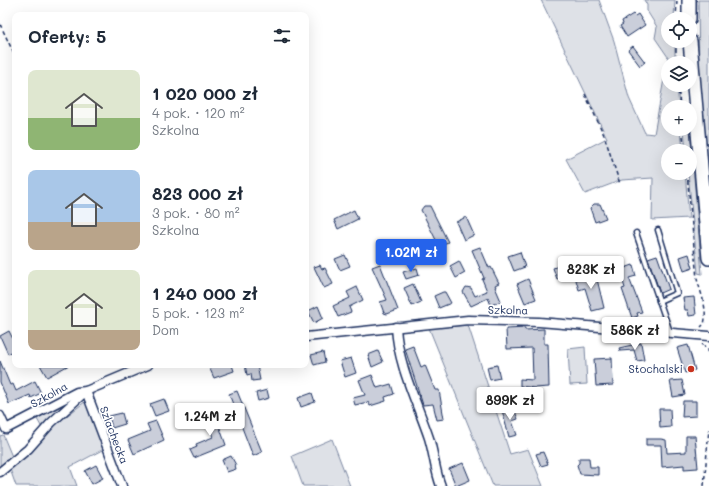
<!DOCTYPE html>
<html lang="pl">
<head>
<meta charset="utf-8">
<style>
  :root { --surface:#fff; --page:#f6f6f7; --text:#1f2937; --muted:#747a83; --accent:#2563eb }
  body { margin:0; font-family:Mali,sans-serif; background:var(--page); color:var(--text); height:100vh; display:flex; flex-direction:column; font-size:15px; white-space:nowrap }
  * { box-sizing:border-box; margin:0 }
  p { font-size:13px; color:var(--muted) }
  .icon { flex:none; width:22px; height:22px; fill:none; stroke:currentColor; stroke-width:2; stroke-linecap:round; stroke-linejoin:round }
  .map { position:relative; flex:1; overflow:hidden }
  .details { position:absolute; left:12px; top:12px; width:297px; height:356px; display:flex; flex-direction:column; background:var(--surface); border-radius:8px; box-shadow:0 4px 16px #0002 }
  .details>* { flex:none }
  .fabs { position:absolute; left:661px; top:12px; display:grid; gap:8px }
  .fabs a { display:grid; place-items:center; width:36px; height:36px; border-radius:50%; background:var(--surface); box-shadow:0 4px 16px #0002; font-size:20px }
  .price { position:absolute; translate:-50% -34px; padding:0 9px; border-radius:4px; background:#fff; color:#222; font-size:13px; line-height:26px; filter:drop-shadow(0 1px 2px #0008) }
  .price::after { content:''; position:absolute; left:50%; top:24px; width:12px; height:9px; margin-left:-6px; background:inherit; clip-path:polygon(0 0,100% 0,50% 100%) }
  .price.active { background:var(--accent); color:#fff }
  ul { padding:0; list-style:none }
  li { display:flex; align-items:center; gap:12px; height:100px; padding:0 16px }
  li span { display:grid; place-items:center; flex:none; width:112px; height:80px; border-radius:8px; color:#555 }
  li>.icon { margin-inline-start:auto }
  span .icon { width:48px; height:48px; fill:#fffc; stroke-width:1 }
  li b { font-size:17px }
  h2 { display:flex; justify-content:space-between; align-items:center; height:48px; padding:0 16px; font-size:17px }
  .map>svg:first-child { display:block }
</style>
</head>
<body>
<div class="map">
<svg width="709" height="486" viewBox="0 0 709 486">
  <rect width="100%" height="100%" fill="#fff"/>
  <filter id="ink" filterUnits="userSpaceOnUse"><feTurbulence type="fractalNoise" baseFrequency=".025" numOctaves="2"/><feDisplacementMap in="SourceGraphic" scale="8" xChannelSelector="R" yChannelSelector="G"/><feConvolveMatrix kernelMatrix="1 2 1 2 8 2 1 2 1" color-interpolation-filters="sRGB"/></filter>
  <g filter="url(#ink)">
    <!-- green -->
    <g fill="#dee1e7" stroke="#7c88a2">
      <polygon points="541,0 599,0 614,41 629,98 645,133 654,134 668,57 655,38 657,27 647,11 647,5 644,0 675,0 674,19 668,19 668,41 675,41 675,63 668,63 668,85 677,85 679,107 668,107 668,129 681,129 683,151 668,151 668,173 685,173 689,218 652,220 653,178 622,180 585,194 566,159 607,138"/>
      <polygon points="698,0 709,0 709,176 699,75"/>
      <polygon points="684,129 690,129 702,274 698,273 688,173 690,173 690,151 686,151"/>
      <polygon points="468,325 510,454 528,449 543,486 493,486 429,328"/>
      <polygon points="585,347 587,384 570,385 568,349"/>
      <polygon points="73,399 42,428 37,419 66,400"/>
      <polygon points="86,401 104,449 70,467 77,486 16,486 10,469 55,425"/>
      <polygon points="3,435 13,459 0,467 0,436"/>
      <polygon points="332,439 350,486 303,486 292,456"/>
    </g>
    <!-- building -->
    <g fill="#caceda" stroke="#1b2f5e">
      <polygon points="633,14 635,16 638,14 645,25 627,37 620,26 623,24 622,21"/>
      <polygon points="633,46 645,62 640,66 628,50"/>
      <polygon points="594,204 600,204 606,218 595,222 590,208"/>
      <polygon points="424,206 430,206 448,242 439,246 421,210"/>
      <polygon points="354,210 358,219 338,229 334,220"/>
      <polygon points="466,217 474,235 464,240 456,222"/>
      <polygon points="480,247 489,268 491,267 499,283 495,285 496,287 495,287 501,301 491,305 488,298 471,306 463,292 466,287 471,288 475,296 487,291 482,279 484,278 472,250"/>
      <polygon points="520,252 525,267 514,271 508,256"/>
      <polygon points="689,254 693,268 684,271 680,257"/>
      <polygon points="345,255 350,266 340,270 335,259"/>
      <polygon points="657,255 669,289 660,293 648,258"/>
      <polygon points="459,261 465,273 456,278 450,266"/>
      <polygon points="380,264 398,310 387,314 384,313 380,302 387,300 372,267"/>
      <polygon points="320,265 322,269 325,268 333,284 324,288 314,267"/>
      <polygon points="562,265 566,275 557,279 553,268"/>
      <polygon points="633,265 636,276 629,278 642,312 637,313 638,316 632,318 622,289 625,288 619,270"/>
      <polygon points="417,268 419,275 406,279 403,272"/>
      <polygon points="595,271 604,308 592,311 585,288 579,290 575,277"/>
      <polygon points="528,279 536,299 525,303 517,284"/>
      <polygon points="413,284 421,302 412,306 404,288"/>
      <polygon points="357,287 363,300 349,307 351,312 338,317 333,306 350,298 347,292"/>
      <polygon points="443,292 445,292 451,303 439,308 434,296"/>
      <polygon points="694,297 696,315 689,316 688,310 685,310 683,298"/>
      <polygon points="318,306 323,318 314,323 308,311"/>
      <polygon points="525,328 525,330 544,329 544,344 548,344 549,387 534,388 520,386 520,379 533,380 532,348 507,349 506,329"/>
      <polygon points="9,331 15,343 15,350 8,354 0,336"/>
      <polygon points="641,343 644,360 637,361 634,350 620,351 619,348"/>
      <polygon points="688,345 695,370 685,373 677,348"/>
      <polygon points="413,346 421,367 425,365 435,390 439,390 444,419 437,420 433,404 423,405 405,349"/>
      <polygon points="378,351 383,362 372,367 368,355"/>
      <polygon points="323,352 325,362 314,365 311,355"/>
      <polygon points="351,358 356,373 345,377 340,361"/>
      <polygon points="612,358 613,385 596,386 594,359"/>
      <polygon points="0,361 10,385 13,384 16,391 35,381 41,393 31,398 30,395 9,404 0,382"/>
      <polygon points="40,365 69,365 47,377"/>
      <polygon points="214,365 232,365 234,371 214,378 209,367"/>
      <polygon points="245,365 257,365 260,380 252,381 251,374 247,375"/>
      <polygon points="497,365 500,378 490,380 487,367"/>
      <polygon points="372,375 377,388 391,384 394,394 385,397 386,401 370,406 368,402 355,405 353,398 365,395 359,380"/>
      <polygon points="682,380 685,395 673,397 670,381"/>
      <polygon points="267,390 269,398 258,401 256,393"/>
      <polygon points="237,391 262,452 253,456 229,394"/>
      <polygon points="312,393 315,402 301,407 298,398"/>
      <polygon points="164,399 169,411 155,416 150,404"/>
      <polygon points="683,401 696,401 696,416 682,417"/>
      <polygon points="507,408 508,410 514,409 518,419 512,421 517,435 509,437 502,410"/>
      <polygon points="213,409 226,445 194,458 190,450 197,447 196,444 213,437 203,413"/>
      <polygon points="659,409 670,409 671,427 660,428"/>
      <polygon points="122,413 125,424 112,428 109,416"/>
      <polygon points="156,421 164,440 134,454 128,440 150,431 147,424"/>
      <polygon points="686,436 695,436 698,468 684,469 684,465 662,467 661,445 646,445 646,439 661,439 666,440 667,453 686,452"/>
      <polygon points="543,452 548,464 541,466 536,454"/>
      <polygon points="231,456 236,465 235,465 236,469 227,472 222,460"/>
      <polygon points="579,458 589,458 590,467 598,467 598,475 580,474 577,465 579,463"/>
      <polygon points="463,463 470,480 456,486 449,469"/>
      <polygon points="96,465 103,478 92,484 85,471"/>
    </g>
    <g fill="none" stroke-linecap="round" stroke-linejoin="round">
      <!-- service casing -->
      <g stroke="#1b2f5e" stroke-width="7">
        <g id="service">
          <polyline points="658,230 677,293 659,301"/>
          <polyline points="636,233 670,332"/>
        </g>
      </g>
      <!-- minor casing -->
      <g stroke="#1b2f5e" stroke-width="11">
        <g id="minor">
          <path d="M396 327C398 366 417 402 429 438 434 454 435 471 441 486"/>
          <polyline points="306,337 468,320 539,322 709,336"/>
          <polyline points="0,416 6,429 77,392 86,391 148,365"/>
          <polyline points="0,472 28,449 51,423 86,391 122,486"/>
        </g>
      </g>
      <!-- primary casing -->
      <g stroke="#1b2f5e" stroke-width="16">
        <g id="primary">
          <polyline points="689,0 689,19"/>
          <polyline points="690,41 709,258"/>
        </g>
      </g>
      <!-- path -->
      <g stroke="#1b2f5e" stroke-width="1.5" stroke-dasharray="4 3" stroke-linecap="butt">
        <polyline points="676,19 677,0"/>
        <polyline points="0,24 15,56"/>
        <polyline points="676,41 676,63"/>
        <polyline points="678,85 680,107"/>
        <polyline points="585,94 604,135 620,184"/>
        <polyline points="682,129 685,151"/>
        <path d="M687 173 697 279C701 294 708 309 704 324L701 327"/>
        <polyline points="702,344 708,349 709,358"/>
        <polyline points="704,486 709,429"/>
      </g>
      <!-- service -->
      <use href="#service" stroke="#fff" stroke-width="4"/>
      <!-- minor -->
      <use href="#minor" stroke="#fff" stroke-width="8"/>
      <!-- primary -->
      <use href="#primary" stroke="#fff" stroke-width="13"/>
    </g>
  </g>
  <!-- markers -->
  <circle fill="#c8321e" stroke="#fff" stroke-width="1.5" cx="691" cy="369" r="4"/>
  <g text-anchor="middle" stroke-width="3.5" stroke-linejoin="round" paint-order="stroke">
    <!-- street labels -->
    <g font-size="11" fill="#1b2f5e" stroke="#fff">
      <text transform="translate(508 310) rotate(1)" y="4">Szkolna</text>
      <text transform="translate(49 395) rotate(-29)" y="4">Szkolna</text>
      <text transform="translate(114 435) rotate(69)" y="4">Szlachecka</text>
    </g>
    <!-- poi labels -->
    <g font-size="11" fill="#1b2f5e" stroke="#fff" text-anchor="end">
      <text x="683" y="373">Stochalski</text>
    </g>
  </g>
</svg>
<div class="fabs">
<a><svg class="icon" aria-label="locate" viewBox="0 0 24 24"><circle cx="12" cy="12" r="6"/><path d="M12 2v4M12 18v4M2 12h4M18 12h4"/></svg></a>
<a><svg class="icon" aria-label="layers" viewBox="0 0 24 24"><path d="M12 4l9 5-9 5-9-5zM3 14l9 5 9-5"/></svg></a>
<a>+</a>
<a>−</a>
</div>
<b class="price active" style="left:411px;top:273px">1.02M zł</b>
<b class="price" style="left:591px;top:290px">823K zł</b>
<b class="price" style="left:635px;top:351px">586K zł</b>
<b class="price" style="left:510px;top:421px">899K zł</b>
<b class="price" style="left:210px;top:437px">1.24M zł</b>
<section class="details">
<h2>Oferty: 5<svg class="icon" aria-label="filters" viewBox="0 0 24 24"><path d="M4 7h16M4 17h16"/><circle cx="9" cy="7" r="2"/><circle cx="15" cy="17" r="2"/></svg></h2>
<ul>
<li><span style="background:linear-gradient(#dfe7d0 60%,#8fb573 0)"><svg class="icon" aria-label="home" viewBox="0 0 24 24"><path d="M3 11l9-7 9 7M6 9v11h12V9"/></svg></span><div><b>1 020 000 zł</b><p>4 pok. · 120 m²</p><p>Szkolna</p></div></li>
<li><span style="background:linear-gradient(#a9c7e8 65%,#b9a48a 0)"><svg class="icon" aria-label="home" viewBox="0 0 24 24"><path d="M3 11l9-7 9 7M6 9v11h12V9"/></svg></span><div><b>823 000 zł</b><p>3 pok. · 80 m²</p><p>Szkolna</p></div></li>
<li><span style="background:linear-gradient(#dfe7d0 75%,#b9a48a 0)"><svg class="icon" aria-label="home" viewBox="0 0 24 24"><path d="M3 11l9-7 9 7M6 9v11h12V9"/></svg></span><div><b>1 240 000 zł</b><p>5 pok. · 123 m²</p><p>Dom</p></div></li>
</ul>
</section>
</div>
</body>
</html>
